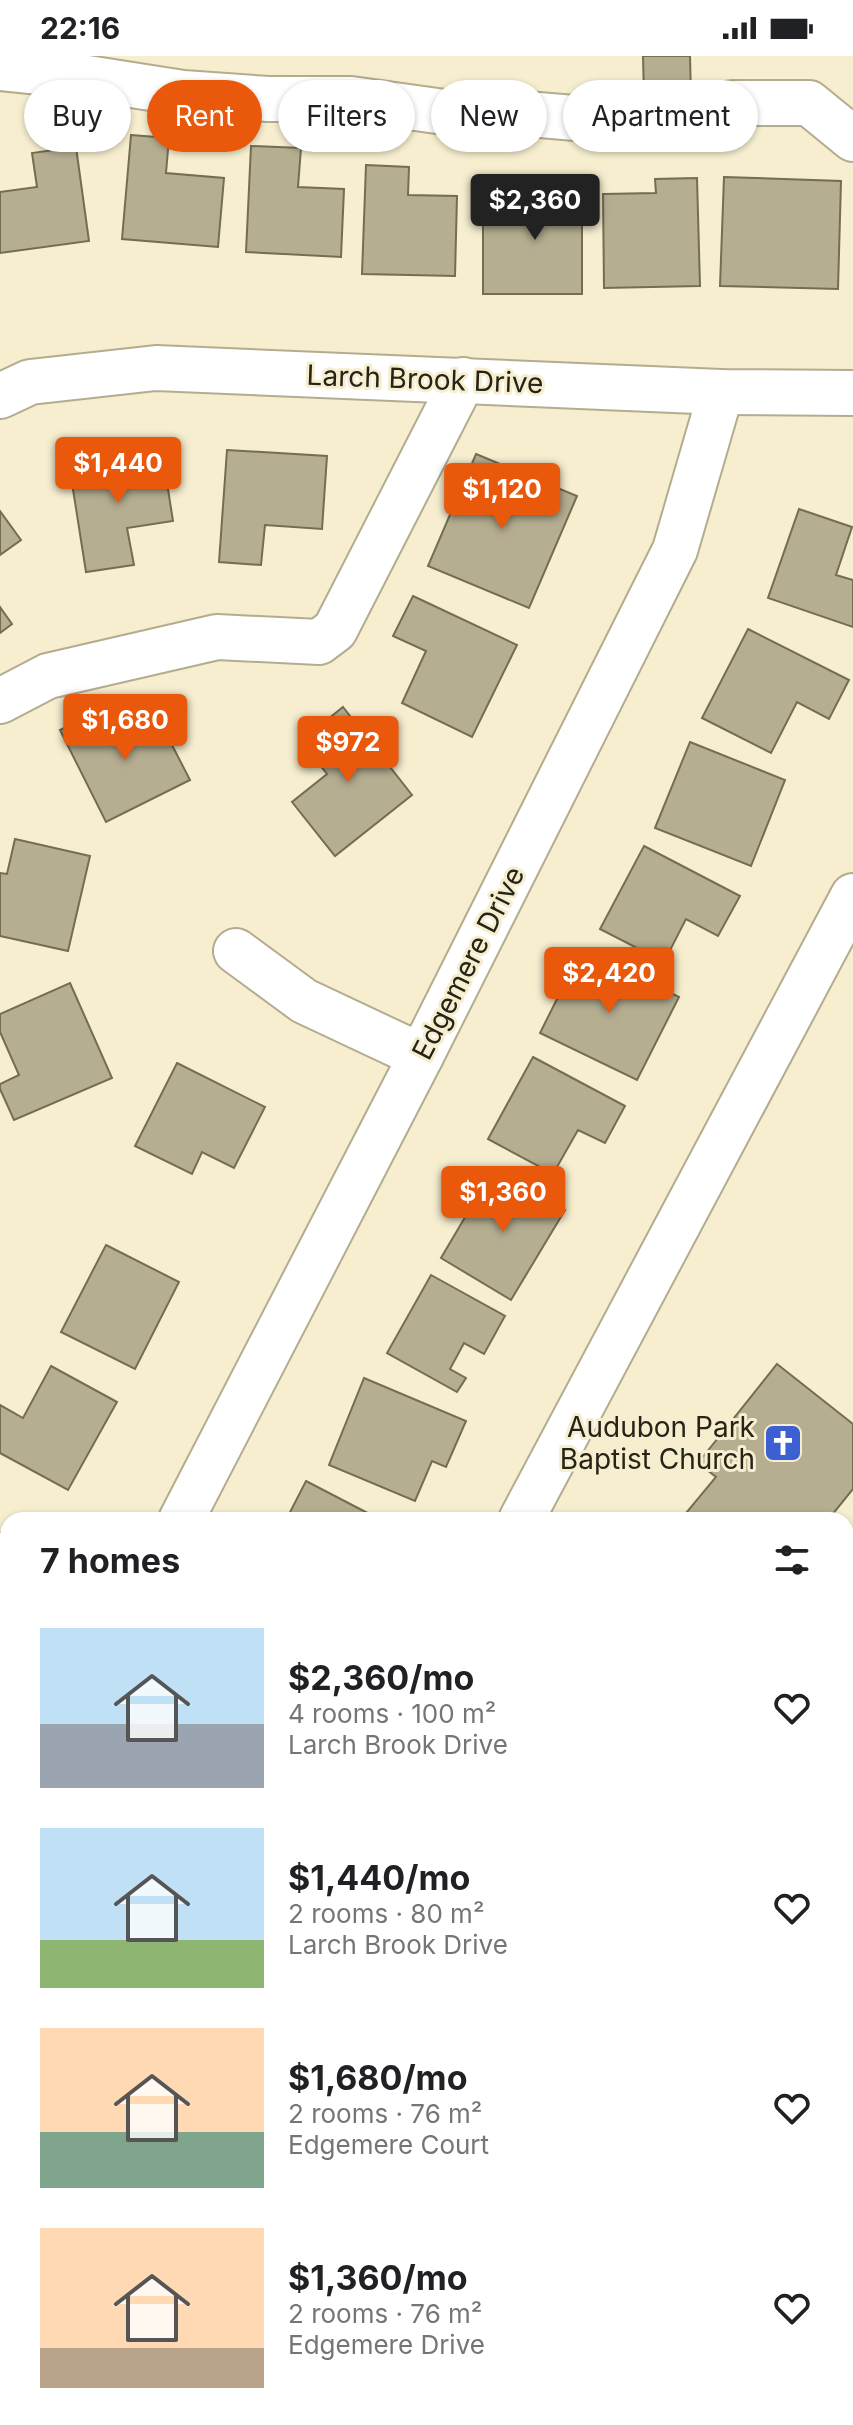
<!DOCTYPE html>
<html lang="en">
<head>
<meta charset="utf-8">
<style>
  :root { --surface:#fff; --page:#f6f6f6; --text:#202124; --muted:#757577; --accent:#ea580c }
  body { margin:0; font-family:Inter,sans-serif; background:var(--page); color:var(--text); height:100vh; display:flex; flex-direction:column; font-size:30px; white-space:nowrap }
  * { box-sizing:border-box; margin:0 }
  p { font-size:26px; color:var(--muted) }
  .icon { flex:none; width:44px; height:44px; fill:none; stroke:currentColor; stroke-width:2; stroke-linecap:round; stroke-linejoin:round }
  .map { position:relative; flex:1; overflow:hidden }
  .side { position:absolute; left:0px; top:1456px; width:854px; height:914px; display:flex; flex-direction:column; background:var(--surface); border-radius:24px 24px 0 0; box-shadow:0 2px 6px #0004 }
  .side>* { flex:none }
  .hud { position:absolute; left:24px; top:24px; width:806px; height:72px; display:flex; gap:16px }
  .price { position:absolute; translate:-50% -68px; padding:0 18px; border-radius:8px; background:var(--accent); color:#fff; font-size:26px; line-height:52px; filter:drop-shadow(0 2px 4px #0008) }
  .price::after { content:''; position:absolute; left:50%; top:48px; width:24px; height:18px; margin-left:-12px; background:inherit; clip-path:polygon(0 0,100% 0,50% 100%) }
  .price.active { background:#222; color:#fff }
  ul { padding:0; list-style:none }
  li { display:flex; align-items:center; gap:24px; height:200px; padding:0 40px }
  li span { display:grid; place-items:center; flex:none; width:224px; height:160px; border-radius:0px; color:#555 }
  li>.icon { margin-inline-start:auto }
  span .icon { width:96px; height:96px; fill:#fffc; stroke-width:1 }
  li b { font-size:34px }
  h2 { display:flex; justify-content:space-between; align-items:center; height:96px; padding:0 40px; font-size:34px }
  .chip { padding:0 28px; border-radius:36px; background:var(--surface); box-shadow:0 2px 6px #0004; font-size:28px; line-height:72px }
  .chip.active { background:var(--accent); color:#fff }
  .status { display:flex; justify-content:space-between; align-items:center; height:56px; padding:0 40px; background:var(--surface); direction:ltr }
  .status svg { height:22px; fill:currentColor }
  .map>svg:first-child { display:block }
</style>
</head>
<body>
<div class="status"><b>22:16</b><svg viewBox="0 0 49 12"><path d="M0 12V9h3v3zM5 12V6h3v6zM10 12V3h3v9zM15 12V0h3v12zM26 1h20v11H26zM47 4h2v5h-2z"/></svg></div>
<div class="map">
<svg width="853" height="2369" viewBox="0 0 853 2369">
  <rect width="100%" height="100%" fill="#f6eecf"/>
  <!-- green -->
  <polygon fill="#d3cbab" points="853,2269 853,2369 777,2369 782,2362 846,2362 846,2278"/>
  <!-- building -->
  <g fill="#b5ae91" stroke="#746d51" stroke-width="2">
    <polygon points="643,0 690,0 691,40 644,41"/>
    <polygon points="131,79 169,82 166,117 224,122 218,191 122,183"/>
    <polygon points="251,90 301,92 298,131 344,133 341,201 246,196"/>
    <polygon points="76,91 89,185 0,197 0,136 37,131 32,97"/>
    <polygon points="366,109 409,111 408,139 457,140 455,220 362,218"/>
    <polygon points="724,121 841,125 838,233 720,230"/>
    <polygon points="697,122 700,230 604,232 603,138 656,137 655,123"/>
    <polygon points="537,123 582,123 582,238 483,238 483,146 537,145"/>
    <polygon points="227,394 327,400 322,473 265,469 261,509 219,506"/>
    <polygon points="162,395 173,465 127,472 134,509 86,516 69,408"/>
    <polygon points="476,398 577,440 529,552 428,510"/>
    <polygon points="799,453 852,471 836,519 853,524 853,571 768,542"/>
    <polygon points="0,455 21,484 0,499"/>
    <polygon points="413,540 517,589 472,681 402,647 426,595 393,580"/>
    <polygon points="0,551 12,568 0,577"/>
    <polygon points="748,573 849,624 829,663 797,646 771,697 702,662"/>
    <polygon points="343,651 412,739 335,800 292,746 327,718 301,685"/>
    <polygon points="154,654 190,724 106,766 60,674 97,656 108,677"/>
    <polygon points="690,686 785,724 751,810 655,772"/>
    <polygon points="15,783 90,800 68,895 0,880 0,817 7,818"/>
    <polygon points="644,790 740,840 718,880 686,863 664,906 600,873"/>
    <polygon points="582,893 679,941 637,1024 540,977"/>
    <polygon points="70,927 112,1022 14,1064 0,1033 0,1028 19,1019 0,976 0,958"/>
    <polygon points="533,1001 625,1050 605,1087 578,1074 553,1118 488,1083"/>
    <polygon points="177,1007 265,1051 234,1112 202,1096 192,1118 135,1090"/>
    <polygon points="494,1112 565,1154 511,1244 441,1202"/>
    <polygon points="106,1189 179,1226 135,1313 61,1276"/>
    <polygon points="431,1219 505,1260 484,1298 464,1287 450,1313 466,1322 457,1336 387,1297"/>
    <polygon points="777,1308 853,1368 853,1433 828,1464 695,1464 686,1457 716,1421 698,1407"/>
    <polygon points="51,1310 117,1346 68,1434 0,1397 0,1349 23,1362"/>
    <polygon points="364,1322 466,1365 446,1411 432,1405 415,1445 329,1409"/>
    <polygon points="306,1425 381,1464 286,1464"/>
    <polygon points="8,2015 8,2085 0,2081 0,2031"/>
    <polygon points="0,2113 8,2117 8,2190 0,2207"/>
    <polygon points="247,2362 410,2362 405,2369 241,2369"/>
  </g>
  <g fill="none" stroke-linecap="round" stroke-linejoin="round">
    <!-- minor casing -->
    <g stroke="#b3ac8e" stroke-width="48">
      <g id="minor">
        <polyline points="0,12 68,19 183,37 268,43 351,43 466,59 505,56 632,67 732,47 809,47 853,83"/>
        <polyline points="0,340 30,326 156,312 721,336 853,337"/>
        <polyline points="0,645 48,620 217,581 319,586 335,574 463,324"/>
        <polyline points="236,895 304,945 421,1000"/>
        <polyline points="181,1464 421,1000 675,494 721,336"/>
        <polyline points="521,1464 853,840"/>
        <polyline points="0,1499 8,1502"/>
        <polyline points="846,1715 853,1720"/>
        <polyline points="0,1812 8,1797"/>
        <polyline points="0,2367 8,2351"/>
        <polyline points="88,2369 92,2362"/>
        <polyline points="482,2369 488,2362"/>
      </g>
    </g>
    <!-- major casing -->
    <g stroke="#847740" stroke-width="48">
      <g id="major">
        <polyline points="846,2054 853,2045"/>
        <polyline points="846,2243 853,2234"/>
        <polyline points="607,2369 612,2362"/>
        <polyline points="750,2369 755,2362"/>
      </g>
    </g>
    <!-- minor -->
    <use href="#minor" stroke="#fff" stroke-width="44"/>
    <!-- major -->
    <use href="#major" stroke="#d3c899" stroke-width="44"/>
  </g>
  <!-- icons -->
  <defs>
    <g id="church-square" transform="scale(2)"><rect x="-9" y="-9" width="18" height="18" rx="4" fill="#3c60d1" stroke="#f6eecf"/><path d="M-1.2-6h2.4v3.5h3.3v2.4h-3.3V6h-2.4V-.1h-3.3v-2.4h3.3Z" fill="#fff"/></g>
  </defs>
  <g fill-rule="evenodd">
    <use href="#church-square" x="783" y="1387"/>
  </g>
  <g text-anchor="middle" stroke-width="6" stroke-linejoin="round" paint-order="stroke">
    <!-- street labels -->
    <g font-size="28" fill="#262418" stroke="#f6eecf">
      <text transform="translate(425 323) rotate(2)" y="10">Larch Brook Drive</text>
      <text transform="translate(468 907) rotate(-63)" y="10">Edgemere Drive</text>
    </g>
    <!-- poi labels -->
    <g font-size="28" fill="#262418" stroke="#f6eecf" text-anchor="end">
      <text x="755" y="1381">Audubon Park<tspan x="755" dy="32">Baptist Church</tspan></text>
    </g>
  </g>
</svg>
<b class="price active" style="left:535px;top:186px">$2,360</b>
<b class="price" style="left:118px;top:449px">$1,440</b>
<b class="price" style="left:502px;top:475px">$1,120</b>
<b class="price" style="left:125px;top:706px">$1,680</b>
<b class="price" style="left:348px;top:728px">$972</b>
<b class="price" style="left:609px;top:959px">$2,420</b>
<b class="price" style="left:503px;top:1178px">$1,360</b>
<div class="hud">
<a class="chip">Buy</a>
<a class="chip active">Rent</a>
<a class="chip">Filters</a>
<a class="chip">New</a>
<a class="chip">Apartment</a>
</div>
<section class="side">
<h2>7 homes<svg class="icon" aria-label="filters" viewBox="0 0 24 24"><path d="M4 7h16M4 17h16"/><circle cx="9" cy="7" r="2"/><circle cx="15" cy="17" r="2"/></svg></h2>
<ul>
<li><span style="background:linear-gradient(#bfe0f5 60%,#9aa5b1 0)"><svg class="icon" aria-label="home" viewBox="0 0 24 24"><path d="M3 11l9-7 9 7M6 9v11h12V9"/></svg></span><div><b>$2,360/mo</b><p>4 rooms · 100 m²</p><p>Larch Brook Drive</p></div><svg class="icon" aria-label="heart" viewBox="0 0 24 24"><path d="M12 20l-8-8c-3-5 5-10 8-4 3-6 11-1 8 4z"/></svg></li>
<li><span style="background:linear-gradient(#bfe0f5 70%,#8fb573 0)"><svg class="icon" aria-label="home" viewBox="0 0 24 24"><path d="M3 11l9-7 9 7M6 9v11h12V9"/></svg></span><div><b>$1,440/mo</b><p>2 rooms · 80 m²</p><p>Larch Brook Drive</p></div><svg class="icon" aria-label="heart" viewBox="0 0 24 24"><path d="M12 20l-8-8c-3-5 5-10 8-4 3-6 11-1 8 4z"/></svg></li>
<li><span style="background:linear-gradient(#ffd9b3 65%,#7fa58c 0)"><svg class="icon" aria-label="home" viewBox="0 0 24 24"><path d="M3 11l9-7 9 7M6 9v11h12V9"/></svg></span><div><b>$1,680/mo</b><p>2 rooms · 76 m²</p><p>Edgemere Court</p></div><svg class="icon" aria-label="heart" viewBox="0 0 24 24"><path d="M12 20l-8-8c-3-5 5-10 8-4 3-6 11-1 8 4z"/></svg></li>
<li><span style="background:linear-gradient(#ffd9b3 75%,#b9a48a 0)"><svg class="icon" aria-label="home" viewBox="0 0 24 24"><path d="M3 11l9-7 9 7M6 9v11h12V9"/></svg></span><div><b>$1,360/mo</b><p>2 rooms · 76 m²</p><p>Edgemere Drive</p></div><svg class="icon" aria-label="heart" viewBox="0 0 24 24"><path d="M12 20l-8-8c-3-5 5-10 8-4 3-6 11-1 8 4z"/></svg></li>
</ul>
</section>
</div>
</body>
</html>
